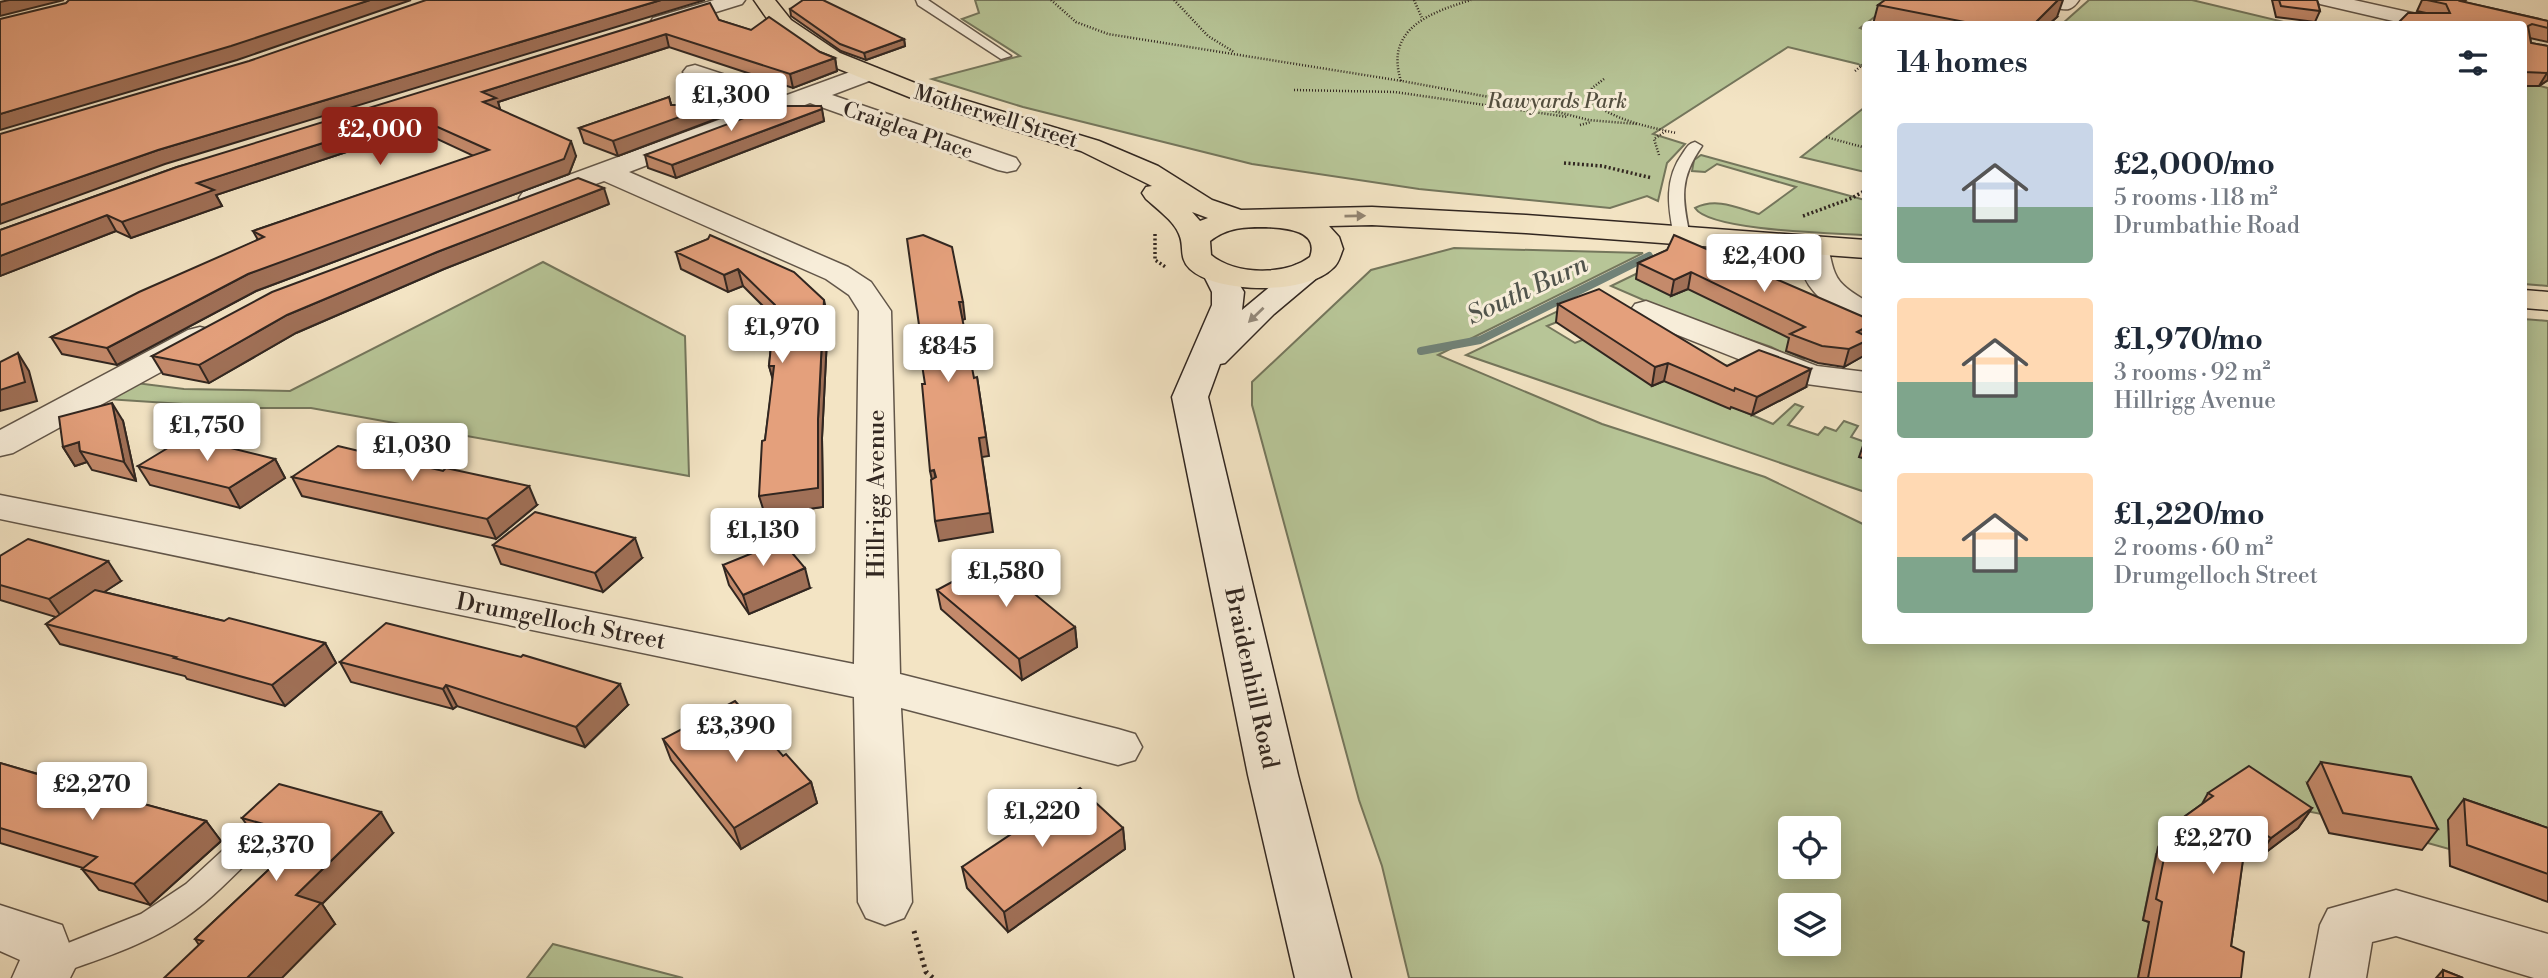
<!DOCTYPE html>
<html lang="en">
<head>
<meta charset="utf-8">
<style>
  :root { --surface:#fff; --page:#f2f2f3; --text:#1f2937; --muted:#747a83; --accent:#8f2418 }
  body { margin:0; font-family:"Libre Bodoni",serif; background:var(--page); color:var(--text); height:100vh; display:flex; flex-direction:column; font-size:26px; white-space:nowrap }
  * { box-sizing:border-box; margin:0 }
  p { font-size:23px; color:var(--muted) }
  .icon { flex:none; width:38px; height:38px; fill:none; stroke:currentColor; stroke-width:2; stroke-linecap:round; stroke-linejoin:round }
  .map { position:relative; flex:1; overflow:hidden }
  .side { position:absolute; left:1862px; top:21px; width:665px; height:623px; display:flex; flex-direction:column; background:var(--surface); border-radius:7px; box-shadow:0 4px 18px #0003 }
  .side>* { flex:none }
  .tools { position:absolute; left:1778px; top:816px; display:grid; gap:14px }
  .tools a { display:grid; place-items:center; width:63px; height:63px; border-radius:7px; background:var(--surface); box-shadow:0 4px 18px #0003; font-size:35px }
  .price { position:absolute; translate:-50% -60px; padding:0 16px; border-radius:7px; background:#fff; color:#222; font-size:23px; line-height:46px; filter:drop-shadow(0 2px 4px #0008) }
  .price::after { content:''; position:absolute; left:50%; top:42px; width:21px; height:16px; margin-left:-10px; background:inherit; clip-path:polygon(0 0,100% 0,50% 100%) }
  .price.active { background:var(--accent); color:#fff }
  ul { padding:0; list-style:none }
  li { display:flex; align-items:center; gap:21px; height:175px; padding:0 35px }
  li span { display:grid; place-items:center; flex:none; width:196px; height:140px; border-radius:7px; color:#555 }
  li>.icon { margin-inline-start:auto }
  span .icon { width:84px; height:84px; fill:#fffc; stroke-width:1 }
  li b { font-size:30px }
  h2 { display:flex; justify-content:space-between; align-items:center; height:84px; padding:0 35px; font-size:30px }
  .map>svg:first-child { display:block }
</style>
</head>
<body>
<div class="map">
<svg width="2548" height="978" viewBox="0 0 2548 978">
  <rect width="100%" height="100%" fill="#f3e4c4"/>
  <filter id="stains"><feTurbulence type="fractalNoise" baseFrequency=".00286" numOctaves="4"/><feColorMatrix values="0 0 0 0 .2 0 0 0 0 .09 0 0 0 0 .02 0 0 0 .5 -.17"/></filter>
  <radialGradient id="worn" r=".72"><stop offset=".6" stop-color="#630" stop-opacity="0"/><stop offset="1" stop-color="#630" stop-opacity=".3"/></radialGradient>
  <!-- green -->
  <g fill="#b7c597" stroke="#74765c" stroke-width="2" fill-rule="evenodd">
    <polygon points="975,0 1897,0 1860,28 1865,30 1865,68 1858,64 1788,47 1653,134 1685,144 1667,163 1658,201 1647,196 1610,208 1419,189 1252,164 1023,107 932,79 1020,56 962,19 979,13"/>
    <polygon points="2089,0 2192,0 2292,24 2062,24"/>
    <polygon points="2524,82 2548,88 2548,286 2524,284"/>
    <polygon points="1865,107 1865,172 1801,157"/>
    <path d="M1701 155 1865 200V235C1833 233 1710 231 1695 208 1716 197 1738 208 1759 214L1796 187 1717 164 1705 172 1692 171 1694 160Z"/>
    <path d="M1454 248 1643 253 1438 355 1602 424 1765 477 1865 525 1866 640H2524V319L2548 321V891L2449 820V849L2417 840 2307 783 2321 814 2296 809 2156 854 2143 920 2207 948 2146 937 2138 978H1409L1382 866 1359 800 1252 405V382L1371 270ZM1790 828H1829V866H1790ZM1790 905H1829V943H1790Z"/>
    <polygon points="1677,254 1724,306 1750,319 1762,314 1796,332 1788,351 1804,359 1800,361 1771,347 1678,315 1611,286"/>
    <polygon points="543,262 685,336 689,476 311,408 245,408 106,399 136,383 184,389 290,391"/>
    <polygon points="1581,300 1595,307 1547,326 1575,343 1623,324 1696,369 1747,385 1733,407 1773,424 1795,404 1803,407 1788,425 1818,435 1825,427 1836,431 1844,421 1858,426 1851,437 1865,442 1865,492 1466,355"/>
    <polygon points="553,944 683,978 527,978"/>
  </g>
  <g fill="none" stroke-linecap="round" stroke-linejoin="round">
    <!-- stream -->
    <polyline stroke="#718277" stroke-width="8" points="1421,351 1480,340 1649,256"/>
    <!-- lane casing -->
    <g stroke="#625649" stroke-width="3">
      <g id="lane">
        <polygon points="916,0 928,0 1011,56 1001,59 918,5"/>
        <path d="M1695 142 1702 146C1679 179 1682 198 1690 236L1682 241 1674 236C1668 206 1664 179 1683 153 1687 147 1688 144 1695 142Z"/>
        <path d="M244 837 254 840 258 848 254 856C232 877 211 900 186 917 145 946 96 960 49 977L38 973 34 964 38 955 141 914 186 884 234 840Z"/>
      </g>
    </g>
    <!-- street casing -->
    <g stroke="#625649" stroke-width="3">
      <g id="street">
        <polygon points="714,0 745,0 742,4 661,29 653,28 650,23 653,18"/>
        <path d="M2057 0H2079C2073 9 2068 11 2058 8L2055 4Z"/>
        <polygon points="2317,0 2354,0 2439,19 2442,24 2406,24 2320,4"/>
        <polygon points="695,65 787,95 861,68 877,68 881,73 877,78 832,95 1016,158 1020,164 1016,170 1007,172 998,170 810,103 629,172 848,267 871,282 891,311 900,674 1118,729 1135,734 1142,747 1135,760 1118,765 901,708 912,902 904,918 885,925 866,918 858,902 854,697 0,519 0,495 854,664 859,311 849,295 826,279 604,181 533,206 523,204 519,198 523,192 765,103 687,77 683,72 687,67"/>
        <path d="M1813 237 1823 240C1831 250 1830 262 1835 273 1840 286 1855 294 1866 301V324C1845 319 1814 299 1805 278 1801 269 1801 256 1798 246L1803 240Z"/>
        <polygon points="1646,301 1817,366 1866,372 1866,392 1799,383 1635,318 1630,311 1635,304"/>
        <polygon points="200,327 212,330 216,337 212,344 13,453 0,456 0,430 188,330"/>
        <polygon points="2396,890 2548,934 2548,978 2534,978 2396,936 2372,942 2366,978 2310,978 2320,925 2328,909"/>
        <polygon points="0,905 62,925 77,964 70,978 12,978 20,960 0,951"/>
      </g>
    </g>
    <!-- secondary casing -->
    <g stroke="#312620" stroke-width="3">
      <polygon id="secondary" points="1307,262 1318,265 1322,271 1318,277 1274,314 1225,363 1220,364 1208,397 1298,775 1351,978 1295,978 1248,775 1172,397 1212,305 1212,292 1203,274 1207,268 1218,265 1229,268 1244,292 1242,310 1296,265"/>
    </g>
    <!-- primary casing -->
    <g stroke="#312620" stroke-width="3">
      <g id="primary">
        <path d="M754 0H775L791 20 840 53 935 91 1099 141 1158 166 1212 200 1241 210 1372 207 1526 215 1866 240V258L1526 233 1372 225 1329 226 1339 237 1343 249C1340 256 1339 263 1333 268 1307 295 1217 294 1190 269 1178 257 1185 247 1179 234 1174 221 1157 209 1146 199L1142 193 1146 187 1152 186 1081 151 919 101 824 63 775 30ZM1192 212 1208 218 1200 221ZM1266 227C1285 228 1320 230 1310 257 1285 276 1235 275 1211 255L1210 241C1228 227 1245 227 1266 227Z"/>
        <polygon points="2524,290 2548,292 2548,310 2524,308"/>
      </g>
    </g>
    <!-- path-far2 -->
    <g stroke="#312620" stroke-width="2.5" stroke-dasharray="1 2" stroke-linecap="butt">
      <polyline points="1051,0 1076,22 1108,34 1402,81 1527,104 1589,120 1637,124"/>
      <polyline points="1174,0 1208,36 1234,52"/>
      <polyline points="1414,0 1422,18"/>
      <polyline points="1855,71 1866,62"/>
      <path d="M1604 79 1592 88 1588 99C1613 120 1645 126 1676 133"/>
      <path d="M1401 81C1384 28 1432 12 1471 0"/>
      <polyline points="1294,90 1395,92 1568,117"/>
      <polyline points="1580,125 1591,122"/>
      <polyline points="1826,137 1866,148"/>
      <polyline points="1659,155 1654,139 1666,131"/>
    </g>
    <!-- path-far1 -->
    <g stroke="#312620" stroke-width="3.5" stroke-dasharray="2 2.5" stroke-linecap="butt">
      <polyline points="1564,163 1602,166 1652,178"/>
      <polyline points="1803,216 1852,198 1866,190"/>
      <polyline points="1155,234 1155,260 1167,268"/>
    </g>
    <!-- path -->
    <polyline stroke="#312620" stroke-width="5" stroke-dasharray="2.5 4.5" stroke-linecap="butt" points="914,931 926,972 933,978"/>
    <!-- lane -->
    <use href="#lane" fill="#f7edd9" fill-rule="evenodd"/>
    <!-- street -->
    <use href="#street" fill="#f7edd9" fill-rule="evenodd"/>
    <!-- secondary -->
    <use href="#secondary" fill="#f7edd9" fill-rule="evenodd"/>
    <!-- primary -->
    <use href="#primary" fill="#f3e4c4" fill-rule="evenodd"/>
  </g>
  <!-- wall -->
  <g fill="#c48a6b" stroke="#312620" stroke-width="2">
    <polygon points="2272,0 2317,0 2320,11 2315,22 2276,17"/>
    <polygon points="2422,0 2466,0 2464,2 2548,21 2548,42 2530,38 2531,43 2548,46 2548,80 2539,86 2524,86 2524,24 2426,13 2417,11"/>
    <polygon points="1878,5 2057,17 2049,24 1873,24"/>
    <polygon points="790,9 904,39 905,46 866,60 841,51 791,16"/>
    <polygon points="719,20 820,52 835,58 837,71 793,88 669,47 498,102 500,110 576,156 569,174 256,291 117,365 62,354 51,337 258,240 253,231 474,156 416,129 216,195 222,206 131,238 116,231 0,276 0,230 177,167"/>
    <polygon points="669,97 671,105 716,119 618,156 584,143 579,128"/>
    <polygon points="821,106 824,121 676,178 648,168 645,155"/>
    <polygon points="609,204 444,269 296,333 209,383 163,374 152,356"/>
    <polygon points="708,239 828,318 822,438 823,507 765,515 765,440 773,379 769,366 774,317 743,286 728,292 681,269 676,252"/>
    <polygon points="1667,250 1865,355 1844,367 1818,363 1786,351 1789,338 1688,289 1671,296 1636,279 1638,263"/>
    <polygon points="1558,304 1727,366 1806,387 1752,415 1731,407 1730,409 1664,381 1652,386 1556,322"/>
    <polygon points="123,421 136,481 92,470 87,462 75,466 63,447"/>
    <polygon points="1866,437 1866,459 1859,457"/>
    <polygon points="275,459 285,478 240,508 150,485 138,466"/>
    <polygon points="292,477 537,505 496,539 302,496"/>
    <polygon points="493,545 642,558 603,592 501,564"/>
    <polygon points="0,556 121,581 104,592 224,621 325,643 336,663 285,706 187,679 185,676 60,644 46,624 56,617 0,600"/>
    <polygon points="723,565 810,588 749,614 729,585"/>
    <polygon points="937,590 1075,627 1077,647 1022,680 941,609"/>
    <polygon points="340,662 628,705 585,747 457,706 453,709 351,682"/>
    <polygon points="663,739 783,756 811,782 817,803 741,849 671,760"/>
    <polygon points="2321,762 2438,829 2422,850 2329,833 2307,783"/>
    <polygon points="0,763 132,801 206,821 221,841 150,905 99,890 82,869 83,868 0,843"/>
    <polygon points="2208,793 2312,808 2298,828 2257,859 2244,851 2231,946 2241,978 2138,978 2149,922 2143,920 2158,847 2170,827 2202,804"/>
    <polygon points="2464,799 2548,828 2548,902 2450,866 2448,820"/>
    <polygon points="242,818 393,833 322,904 335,924 199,945 195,939 275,864 268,855 278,845 256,838"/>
    <polygon points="1123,828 1125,849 1008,932 967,888 962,867"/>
    <polygon points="2443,970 2463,978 2436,978"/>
  </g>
  <!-- shaded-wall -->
  <g fill="#a07057" stroke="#312620" stroke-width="2">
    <polygon points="9,0 64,0 0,16 0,2"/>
    <polygon points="370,0 411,0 237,60 0,130 0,114"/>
    <polygon points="661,0 705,0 165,164 0,224 0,205 158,150"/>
    <polygon points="2058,0 2063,0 2057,17 2049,24 2034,24"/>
    <polygon points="666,34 669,47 498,102 501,112 483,102 482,92"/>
    <polygon points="904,39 905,46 866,60 864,53"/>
    <polygon points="835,58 837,71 793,88 790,74"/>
    <polygon points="2548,72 2548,80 2539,86 2547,73"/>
    <polygon points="669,97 673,112 713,105 716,119 618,156 613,141"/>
    <polygon points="822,109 824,121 676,178 672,165"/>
    <polygon points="411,115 416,129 216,195 222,206 131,238 122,222 197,183"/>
    <polygon points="571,141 576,156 569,174 256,291 117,365 107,348 248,274"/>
    <polygon points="604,188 609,204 444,269 296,333 209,383 199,365 287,315 437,252"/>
    <polygon points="107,215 116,231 0,276 0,256"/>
    <polygon points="738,269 743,286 728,292 724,275"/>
    <polygon points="1691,272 1688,289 1671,296 1674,280"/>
    <polygon points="824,300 828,318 822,438 823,507 765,515 759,496 818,419"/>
    <polygon points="959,302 963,302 965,319 962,320"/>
    <polygon points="1866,327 1865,355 1844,367 1849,349 1857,332"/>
    <polygon points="18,353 29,371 37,401 0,411 0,390"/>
    <polygon points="1668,363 1664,381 1652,386 1655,367"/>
    <polygon points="769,366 774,366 774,384"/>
    <polygon points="1811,369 1806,387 1752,415 1757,397"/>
    <polygon points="977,377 989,456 982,457 993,532 939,541 935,521 979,438"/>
    <polygon points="112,403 123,421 136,481 124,462"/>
    <polygon points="79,442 80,451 87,462 75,466 63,447"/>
    <polygon points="275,459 285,478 240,508 229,488"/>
    <polygon points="934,470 938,489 934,490 930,471"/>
    <polygon points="529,486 537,505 496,539 487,519"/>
    <polygon points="635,538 642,558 603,592 595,573"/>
    <polygon points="108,561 121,581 63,619 49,599"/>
    <polygon points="805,568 810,588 749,614 743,595"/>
    <polygon points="1075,627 1077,647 1022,680 1019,659"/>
    <polygon points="325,643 336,663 285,706 272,685"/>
    <polygon points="620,684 628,705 585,747 576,727"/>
    <polygon points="446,685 457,706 453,709 443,689"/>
    <polygon points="811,782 817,803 741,849 734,828"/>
    <polygon points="127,794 142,815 122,798"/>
    <polygon points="2312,808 2298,828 2257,859 2271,838"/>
    <polygon points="381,812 393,833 322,904 335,924 282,978 247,978 296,895"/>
    <polygon points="206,821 221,841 150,905 134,884"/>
    <polygon points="1123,828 1125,849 1008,932 1004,912"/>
  </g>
  <!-- building -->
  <g fill="#e4a07c" stroke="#312620" stroke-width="2">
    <polygon points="69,0 370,0 231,46 0,114 0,19 66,3"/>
    <polygon points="426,0 661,0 158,150 0,205 0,134 249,61"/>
    <polygon points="803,0 823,0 904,39 864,53 840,44 790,9"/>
    <polygon points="1885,0 2058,0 2034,24 1975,24 1878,5"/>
    <polygon points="2279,0 2317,0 2320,11 2281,6"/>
    <polygon points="2427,0 2461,0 2460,1 2548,21 2548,28 2532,24 2528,26 2531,43 2548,46 2548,72 2547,73 2524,72 2524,24 2397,24 2408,13 2450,13 2446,4"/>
    <polygon points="710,3 719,20 751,30 769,17 820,52 835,58 790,74 666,34 482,92 496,98 483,102 571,141 564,159 248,274 107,348 51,337 139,292 264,237 253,231 489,150 411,115 197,183 214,190 122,222 107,215 0,256 0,230 177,167"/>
    <polygon points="669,97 671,105 713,105 613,141 579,128"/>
    <polygon points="776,106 821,106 822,109 672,165 645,155"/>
    <polygon points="578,178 604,188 437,252 287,315 199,365 152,356 272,292"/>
    <polygon points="710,235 794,272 824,300 818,419 818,488 759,496 762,441 765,440 774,366 769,366 775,305 738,269 724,275 676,252 708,239"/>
    <polygon points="923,235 952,247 963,302 959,302 974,378 977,377 986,437 979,438 990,513 935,521 931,480 936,477 934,470 930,471 922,384 925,384 916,326 919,325 907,239"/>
    <polygon points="1674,235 1866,318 1866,327 1857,332 1866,336 1866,341 1849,349 1822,346 1790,334 1805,327 1691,272 1674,280 1638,263 1667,250"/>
    <polygon points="1599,289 1727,366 1759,350 1811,369 1757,397 1735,388 1734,391 1668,363 1655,367 1558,304"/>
    <polygon points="18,353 25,382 0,390 0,362"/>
    <polygon points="112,403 124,462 80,451 79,442 63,447 59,417"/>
    <polygon points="186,437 275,459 229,488 138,466"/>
    <polygon points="338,446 443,471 446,468 529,486 487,519 292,477"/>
    <polygon points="535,512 635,538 595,573 493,545"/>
    <polygon points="28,539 108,561 49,599 0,585 0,556"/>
    <polygon points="782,541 805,568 743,595 723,565"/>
    <polygon points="993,560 1075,627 1019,659 937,590"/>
    <polygon points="95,590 224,621 229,618 325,643 272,685 174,658 176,657 46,624"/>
    <polygon points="386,623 521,657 523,655 620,684 576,727 446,685 443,689 340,662"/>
    <polygon points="735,701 783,756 786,754 811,782 734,828 663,739"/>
    <polygon points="2321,762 2411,777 2438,829 2343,813"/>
    <polygon points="0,763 61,781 65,777 96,785 127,794 122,798 206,821 134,884 82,869 97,857 0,828"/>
    <polygon points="2249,766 2312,808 2271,838 2248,824 2231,946 2244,952 2241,978 2148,978 2162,902 2156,899 2170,827 2213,796 2208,793"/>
    <polygon points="279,784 381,812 296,895 321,903 247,978 164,978 203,941 195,939 281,858 268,855 292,832 242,818"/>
    <polygon points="1080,788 1123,828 1004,912 962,867"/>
    <polygon points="2464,799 2548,828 2548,874 2467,845"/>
    <polygon points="2443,970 2463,978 2443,978"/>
  </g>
  <!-- one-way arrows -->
  <defs><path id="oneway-solid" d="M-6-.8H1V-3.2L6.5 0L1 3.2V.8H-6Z" transform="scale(1.75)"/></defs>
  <use fill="#928572" href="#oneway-solid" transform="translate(1355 216) rotate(-1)"/>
  <use fill="#948a7c" href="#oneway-solid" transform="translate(1256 315) rotate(136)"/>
  <g text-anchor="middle" stroke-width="6" stroke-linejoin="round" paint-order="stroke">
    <!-- far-park labels -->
    <g font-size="21" font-style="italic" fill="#524e3e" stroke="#f7edd9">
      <text x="1557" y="108">Rawyards Park</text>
    </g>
    <!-- far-street labels -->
    <g font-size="21" fill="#312620" stroke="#f7edd9">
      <text transform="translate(996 116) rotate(17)" y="7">Motherwell Street</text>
      <text transform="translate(908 130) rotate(19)" y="7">Craiglea Place</text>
    </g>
    <!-- street labels -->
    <g font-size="24" fill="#312620" stroke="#f7edd9">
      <text transform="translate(876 494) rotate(-90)" y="8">Hillrigg Avenue</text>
      <text transform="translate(561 621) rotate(11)" y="8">Drumgelloch Street</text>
      <text transform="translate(1252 678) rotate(78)" y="8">Braidenhill Road</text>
    </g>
    <!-- water labels -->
    <g font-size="26" font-style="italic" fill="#51544c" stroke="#f7edd9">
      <text transform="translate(1527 289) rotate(-25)" y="9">South Burn</text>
    </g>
  </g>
  <rect width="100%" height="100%" filter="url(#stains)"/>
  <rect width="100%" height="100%" fill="url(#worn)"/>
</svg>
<div class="tools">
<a><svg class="icon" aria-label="locate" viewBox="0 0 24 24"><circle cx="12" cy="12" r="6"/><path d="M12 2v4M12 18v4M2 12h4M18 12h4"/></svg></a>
<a><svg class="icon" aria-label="layers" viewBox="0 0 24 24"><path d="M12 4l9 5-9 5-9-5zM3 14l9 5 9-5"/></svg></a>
</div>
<b class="price" style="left:731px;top:133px">£1,300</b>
<b class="price active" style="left:380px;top:167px">£2,000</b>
<b class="price" style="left:1764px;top:294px">£2,400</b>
<b class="price" style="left:782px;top:365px">£1,970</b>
<b class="price" style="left:948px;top:384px">£845</b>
<b class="price" style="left:207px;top:463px">£1,750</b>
<b class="price" style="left:412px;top:483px">£1,030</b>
<b class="price" style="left:763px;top:568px">£1,130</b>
<b class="price" style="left:1006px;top:609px">£1,580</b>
<b class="price" style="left:736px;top:764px">£3,390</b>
<b class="price" style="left:92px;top:822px">£2,270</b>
<b class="price" style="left:1042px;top:849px">£1,220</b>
<b class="price" style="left:2213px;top:876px">£2,270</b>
<b class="price" style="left:276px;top:883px">£2,370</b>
<section class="side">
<h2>14 homes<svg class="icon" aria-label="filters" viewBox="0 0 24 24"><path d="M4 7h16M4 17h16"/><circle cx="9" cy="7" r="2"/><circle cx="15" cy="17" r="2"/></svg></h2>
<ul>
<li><span style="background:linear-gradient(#c9d6e8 60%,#7fa58c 0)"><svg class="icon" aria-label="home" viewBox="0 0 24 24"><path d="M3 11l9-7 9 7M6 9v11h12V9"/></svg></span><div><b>£2,000/mo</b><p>5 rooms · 118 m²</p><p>Drumbathie Road</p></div></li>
<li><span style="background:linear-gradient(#ffd9b3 60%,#7fa58c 0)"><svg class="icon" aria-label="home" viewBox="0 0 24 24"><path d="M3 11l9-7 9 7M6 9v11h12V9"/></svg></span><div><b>£1,970/mo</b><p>3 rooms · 92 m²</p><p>Hillrigg Avenue</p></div></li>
<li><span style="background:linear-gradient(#ffd9b3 60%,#7fa58c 0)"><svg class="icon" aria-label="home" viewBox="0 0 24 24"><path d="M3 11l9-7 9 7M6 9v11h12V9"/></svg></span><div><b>£1,220/mo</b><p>2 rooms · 60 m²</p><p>Drumgelloch Street</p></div></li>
</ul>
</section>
</div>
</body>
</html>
